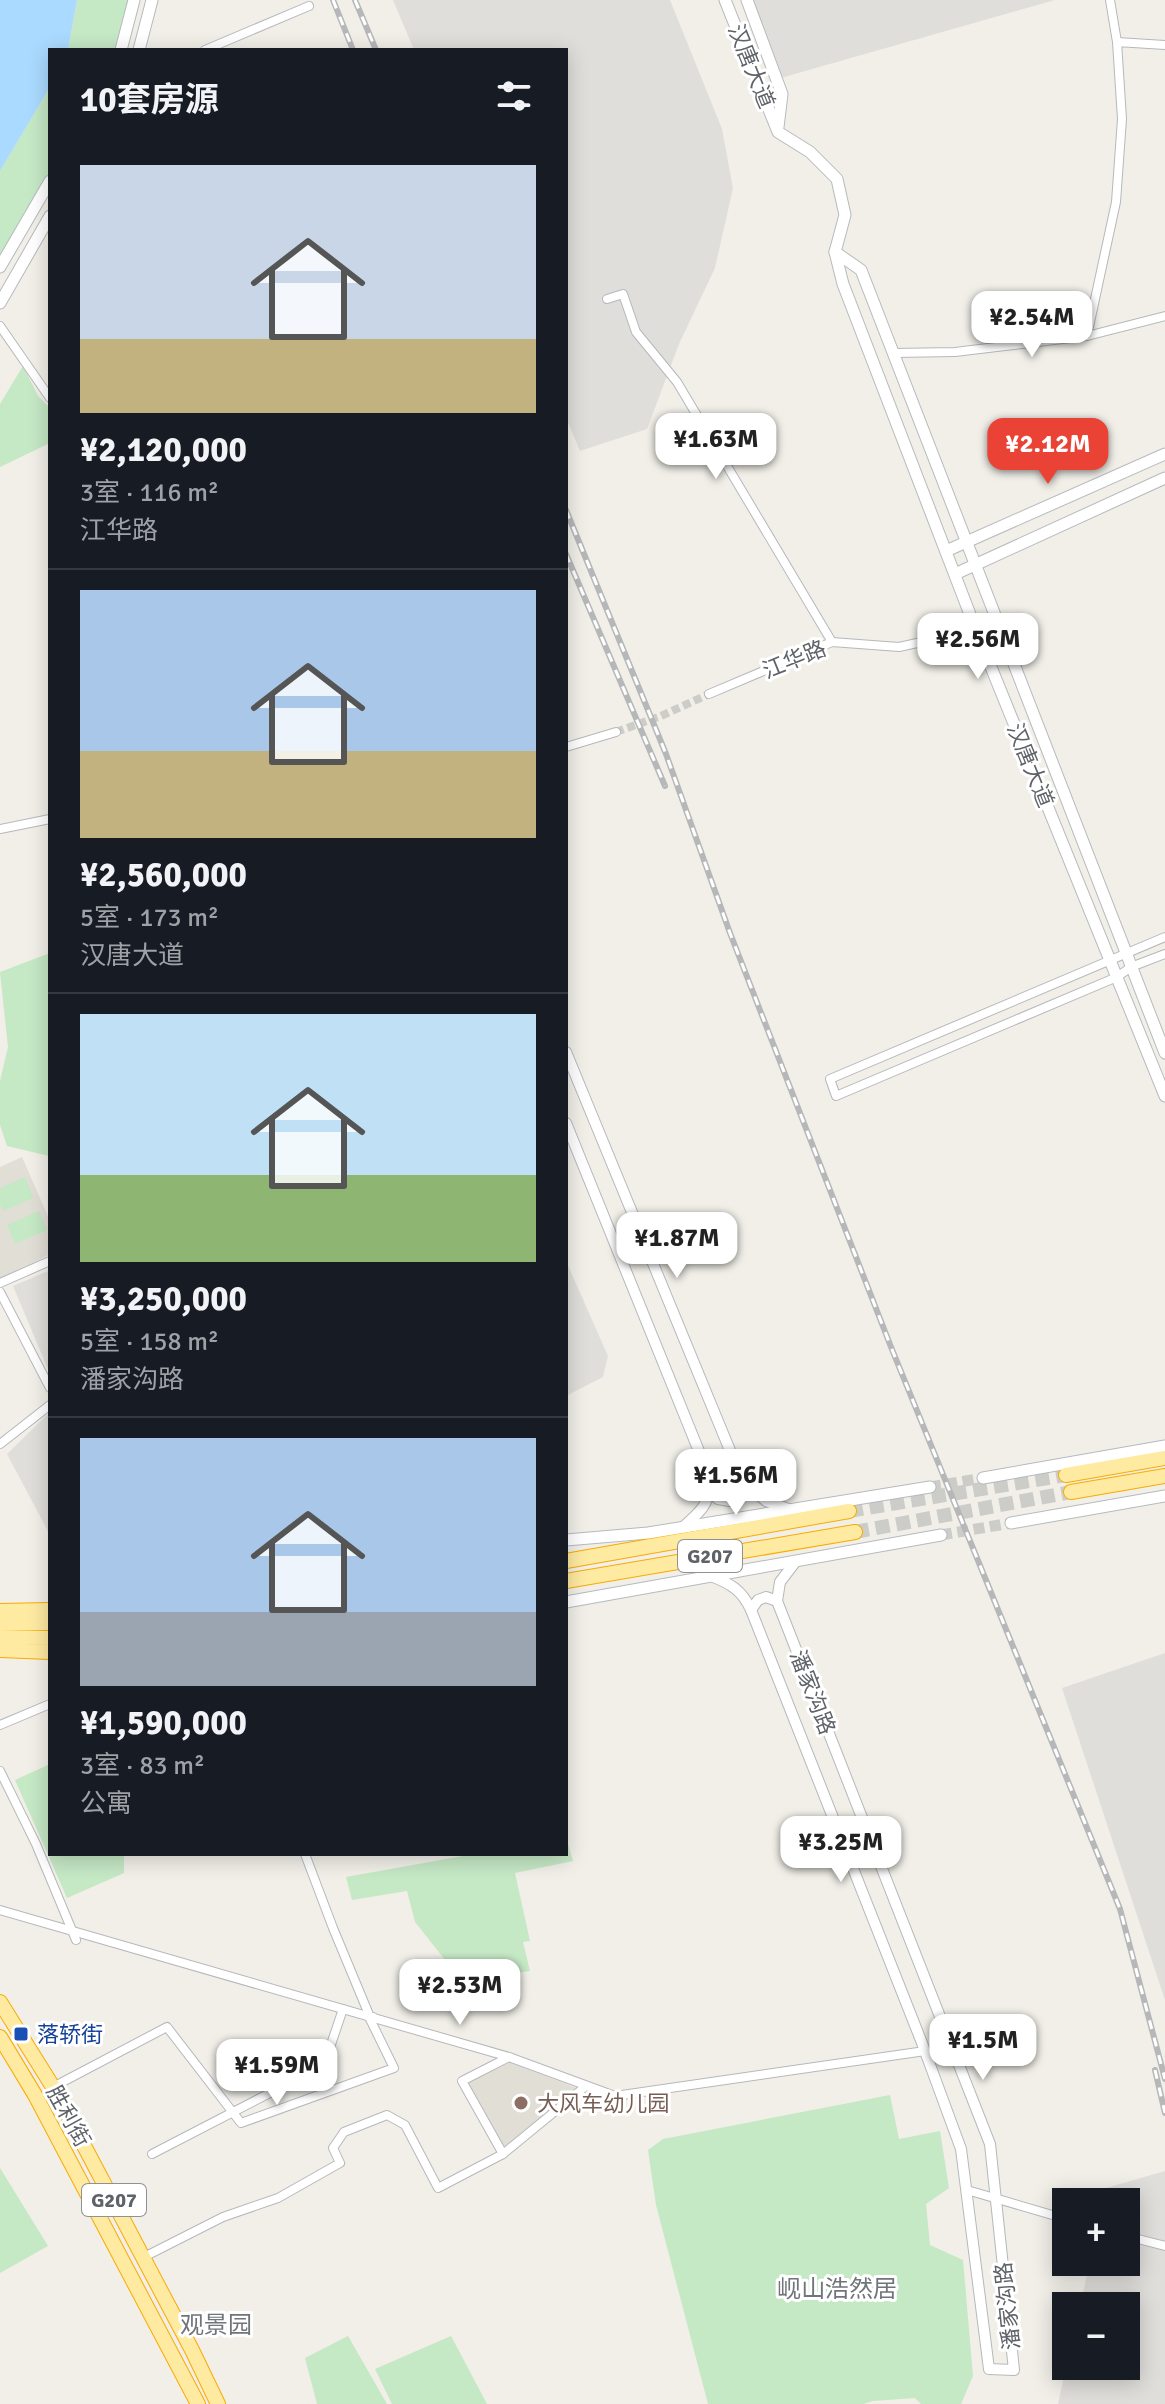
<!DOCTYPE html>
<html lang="zh">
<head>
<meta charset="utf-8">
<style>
  :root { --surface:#171b24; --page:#20242c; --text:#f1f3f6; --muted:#9ea1a6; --line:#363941; --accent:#ea4335 }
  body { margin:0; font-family:Signika,"Noto Sans SC",sans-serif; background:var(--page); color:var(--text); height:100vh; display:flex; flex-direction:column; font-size:30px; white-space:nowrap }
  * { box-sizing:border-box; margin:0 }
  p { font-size:26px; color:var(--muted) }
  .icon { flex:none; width:44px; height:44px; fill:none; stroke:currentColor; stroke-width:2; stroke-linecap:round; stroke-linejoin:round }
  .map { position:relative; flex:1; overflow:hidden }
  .panel { position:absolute; left:48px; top:48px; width:520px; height:1808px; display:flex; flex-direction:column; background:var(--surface); border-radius:0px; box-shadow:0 4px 20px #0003 }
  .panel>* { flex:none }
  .fabs { position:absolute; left:1052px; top:2188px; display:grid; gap:16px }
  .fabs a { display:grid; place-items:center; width:88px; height:88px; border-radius:0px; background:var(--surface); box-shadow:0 4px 20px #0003; font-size:40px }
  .price { position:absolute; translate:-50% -68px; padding:0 18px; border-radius:16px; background:#fff; color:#222; font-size:26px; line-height:52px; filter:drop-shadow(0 2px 4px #0008) }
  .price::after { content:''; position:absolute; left:50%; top:48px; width:24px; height:18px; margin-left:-12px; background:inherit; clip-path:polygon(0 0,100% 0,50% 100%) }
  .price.active { background:var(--accent); color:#fff }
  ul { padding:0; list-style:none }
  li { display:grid; align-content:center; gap:16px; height:424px; padding:0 32px }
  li+li { border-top:2px solid var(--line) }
  li span { display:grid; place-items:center; height:248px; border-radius:0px; color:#555 }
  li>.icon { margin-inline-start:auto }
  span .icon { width:144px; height:144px; fill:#fffc; stroke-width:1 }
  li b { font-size:34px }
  h2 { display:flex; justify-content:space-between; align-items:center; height:96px; padding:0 32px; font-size:34px }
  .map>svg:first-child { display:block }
</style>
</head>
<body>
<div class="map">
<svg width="1165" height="2404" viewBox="0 0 1165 2404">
  <rect width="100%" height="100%" fill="#f1efe8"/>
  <!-- industrial -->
  <g fill="#e0deda">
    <polygon points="393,0 670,0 722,129 733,188 715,268 679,344 647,429 580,451 566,418 566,50 414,50"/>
    <polygon points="747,0 1055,0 777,79"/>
    <polygon points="566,1261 608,1356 603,1377 566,1396"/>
    <polygon points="50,1270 50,1374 13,1286"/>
    <polygon points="50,1412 50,1535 7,1454"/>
    <polygon points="1165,1653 1165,2000 1062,1688"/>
    <polygon points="1165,2171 1165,2404 1058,2404 1066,2366 1126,2366 1126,2306 1080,2306 1090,2262 1126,2262 1126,2202 1103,2202 1106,2188"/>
  </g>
  <!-- education -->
  <g fill="#e1ded6">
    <polygon points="22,1157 50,1221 50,1254 0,1281 0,1167"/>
    <polygon points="510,2062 579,2089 546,2117 504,2147 468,2082"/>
  </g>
  <!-- green -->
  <g fill="#c5e8c5">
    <polygon points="77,0 134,0 121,50 68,50"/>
    <polygon points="50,87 50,181 0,267 0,171"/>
    <polygon points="23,366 38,396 50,408 50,443 0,467 0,404"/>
    <polygon points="50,953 50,1156 49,1156 7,1146 0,1125 0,1081 8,1047 0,972"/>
    <polygon points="25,1177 33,1198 3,1211 0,1204 0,1188"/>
    <polygon points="39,1211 47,1230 15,1244 7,1225"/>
    <polygon points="50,1764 50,1854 124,1854 124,1873 67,1898 15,1780"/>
    <polygon points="566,1837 573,1861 515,1873 530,1941 523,1942 530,1971 488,1977 492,2002 447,1982 446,1961 415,1922 407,1891 352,1900 346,1877 474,1854 566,1854"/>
    <polygon points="890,2095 899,2139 940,2131 949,2188 926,2204 930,2245 963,2260 973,2376 961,2404 921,2404 915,2398 873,2401 863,2404 708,2404 656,2205 648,2150 663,2139"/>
    <polygon points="0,2168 48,2246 0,2273"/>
    <polygon points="348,2336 387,2404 317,2404 305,2358"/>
    <polygon points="451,2336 487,2404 392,2404 375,2369"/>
  </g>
  <!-- water -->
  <polygon fill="#aadaff" points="0,0 77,0 68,50 50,50 50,87 0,171"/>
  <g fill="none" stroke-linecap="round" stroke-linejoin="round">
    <!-- minor-tunnel -->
    <polyline stroke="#ccccc8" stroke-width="8" stroke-dasharray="8 4" stroke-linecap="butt" points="616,732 661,716 709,694"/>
    <!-- secondary-tunnel -->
    <g stroke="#ccccc8" stroke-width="11" stroke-dasharray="11 5.5" stroke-linecap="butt">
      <polyline points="930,1487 983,1478"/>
      <polyline points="941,1535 1011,1523"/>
    </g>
    <!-- trunk-tunnel -->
    <g stroke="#ccccc8" stroke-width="14" stroke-dasharray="14 7" stroke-linecap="butt">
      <polyline points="849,1511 1066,1475"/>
      <polyline points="855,1532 1071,1492"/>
    </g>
    <!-- minor casing -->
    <g stroke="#b5b8bc" stroke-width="10">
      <g id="minor">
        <polyline points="1110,0 1117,42"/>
        <polyline points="205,50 309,6"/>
        <polyline points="607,299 623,294 636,332 677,382 832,642"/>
        <polyline points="0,326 50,398"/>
        <polyline points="1087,336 1116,202 1122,119 1117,42 1165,45"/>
        <polyline points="893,353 955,352 1087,336 1165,316"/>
        <polyline points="709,694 832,642 899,647 976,630"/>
        <polyline points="566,747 616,732"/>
        <polyline points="0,829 50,819"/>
        <polyline points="1165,937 830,1079 836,1096 1117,977 1131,967 1165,954"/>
        <polyline points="0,1283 50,1261"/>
        <polyline points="0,1292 50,1388"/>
        <polyline points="0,1444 50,1405"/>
        <polyline points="0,1725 50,1704"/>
        <polyline points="0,1771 36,1844 76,1940"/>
        <polyline points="305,1854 333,1928 370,2017 373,2017"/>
        <polyline points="0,1910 509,2057 615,2096 925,2051"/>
        <polyline points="53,2087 167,2027 241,2123 394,2068 369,2017"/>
        <polyline points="152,2154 324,2065 343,2009"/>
        <polyline points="503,2154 462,2081 509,2057"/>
        <polyline points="967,2190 1066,2219"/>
        <polyline points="1126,2236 1165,2246"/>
        <polyline points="144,2257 223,2217 278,2198 340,2163 333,2148 344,2132 387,2115 405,2125 438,2188 503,2154 586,2086"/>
      </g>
    </g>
    <!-- tertiary casing -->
    <g stroke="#b5b8bc" stroke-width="12">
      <g id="tertiary">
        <polyline points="566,1052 743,1482 766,1501 791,1510"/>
        <path d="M566 1123 707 1471C711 1504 706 1506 683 1527"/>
        <polyline points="710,1491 718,1499 730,1501 741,1494 743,1482"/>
        <path d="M711 1576C731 1584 742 1590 751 1610L922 2043 961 2149 989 2369 1014 2370 990 2144 777 1601 780 1582 796 1561"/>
        <polyline points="751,1610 758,1600 766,1597 777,1601"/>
      </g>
    </g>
    <!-- secondary casing -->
    <g stroke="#b6babf" stroke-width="13">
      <g id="secondary">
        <polyline points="725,0 778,132 810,152 837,179 845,215 835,252 843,284 976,630 1165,1096"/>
        <polyline points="747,0 782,94 778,127"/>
        <polyline points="121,50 134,0"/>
        <polyline points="139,50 152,0"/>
        <polyline points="835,252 861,270 1165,1053"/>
        <polyline points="0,267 50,181"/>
        <polyline points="0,303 50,216"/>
        <polyline points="946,551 1165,454"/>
        <polyline points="955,574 1165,478"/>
        <polyline points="983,1478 1165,1446"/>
        <polyline points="1011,1523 1165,1496"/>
        <polyline points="566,1540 648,1533 930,1487"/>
        <polyline points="566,1602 941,1535"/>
      </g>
    </g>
    <!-- trunk casing -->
    <g stroke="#f9ab00" stroke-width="16">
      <g id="trunk">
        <polyline points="1066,1475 1165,1458"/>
        <polyline points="1071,1492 1165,1476"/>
        <polyline points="566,1561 849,1511"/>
        <polyline points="566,1581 855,1532"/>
        <polyline points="0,1611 50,1610"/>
        <polyline points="0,1623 50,1623"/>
        <polyline points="0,1637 50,1638"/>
        <polyline points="0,1650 50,1652"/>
        <polyline points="0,2002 53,2087 192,2350 218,2404"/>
        <polyline points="0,2037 35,2095 198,2404"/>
      </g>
    </g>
    <!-- minor -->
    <use href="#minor" stroke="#fff" stroke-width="8"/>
    <!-- tertiary -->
    <use href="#tertiary" stroke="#fff" stroke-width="10"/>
    <!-- secondary -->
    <use href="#secondary" stroke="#fff" stroke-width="11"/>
    <!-- trunk -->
    <use href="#trunk" stroke="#feeaa1" stroke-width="14"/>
    <!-- rail casing -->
    <g stroke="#b6b7b8" stroke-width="6">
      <g id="rail">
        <polyline points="333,0 353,50"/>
        <polyline points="355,0 376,50"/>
        <polyline points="566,510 666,754 730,933 891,1347 1120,1909 1165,2079"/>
        <polyline points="566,554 665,786"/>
        <polyline points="1155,2070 1165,2113"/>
      </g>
    </g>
    <!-- rail -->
    <use href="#rail" stroke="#fff" stroke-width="3" stroke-dasharray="9" stroke-linecap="butt"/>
  </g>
  <!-- markers -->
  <rect fill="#1a4fb4" stroke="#fff" stroke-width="3" x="13" y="2026" width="16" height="16" rx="4"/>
  <circle fill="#8d6e63" stroke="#fff" stroke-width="3" cx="521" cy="2103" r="8"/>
  <g text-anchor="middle" stroke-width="6" stroke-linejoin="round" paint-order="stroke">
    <!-- shield labels -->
    <g fill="#fff" stroke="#8f9295" stroke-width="2">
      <rect x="678" y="1540" width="64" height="32" rx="6"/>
      <rect x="82" y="2184" width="64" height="32" rx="6"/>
    </g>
    <g font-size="20" font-weight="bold" fill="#5f6368">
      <text x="710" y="1563">G207</text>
      <text x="114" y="2207">G207</text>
    </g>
    <!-- street labels -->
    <g font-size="22" fill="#5f6368" stroke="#fff">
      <text transform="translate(752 66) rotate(68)" y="8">汉唐大道</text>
      <text transform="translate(794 659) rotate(-22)" y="8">江华路</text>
      <text transform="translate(1031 765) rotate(68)" y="8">汉唐大道</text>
      <text transform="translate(813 1692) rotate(69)" y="8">潘家沟路</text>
      <text transform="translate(69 2116) rotate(61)" y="8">胜利街</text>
      <text transform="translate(1007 2306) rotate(-96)" y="8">潘家沟路</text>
    </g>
    <!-- transit labels -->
    <g font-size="22" fill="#164399" stroke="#fff" text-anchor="start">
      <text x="37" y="2042">落轿街</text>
    </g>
    <!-- education labels -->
    <g font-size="22" fill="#785e54" stroke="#fff" text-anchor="start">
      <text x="537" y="2111">大风车幼儿园</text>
    </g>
    <!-- neighbourhood labels -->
    <g font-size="24" fill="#70757a" stroke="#fff">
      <text x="837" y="2297">岘山浩然居</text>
      <text x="216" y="2333">观景园</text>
    </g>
  </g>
</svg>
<div class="fabs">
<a>+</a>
<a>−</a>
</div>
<b class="price" style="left:1032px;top:359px">¥2.54M</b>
<b class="price" style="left:716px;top:481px">¥1.63M</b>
<b class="price active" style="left:1048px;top:486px">¥2.12M</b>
<b class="price" style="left:978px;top:681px">¥2.56M</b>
<b class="price" style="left:677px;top:1280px">¥1.87M</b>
<b class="price" style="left:736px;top:1517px">¥1.56M</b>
<b class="price" style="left:841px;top:1884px">¥3.25M</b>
<b class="price" style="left:460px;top:2027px">¥2.53M</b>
<b class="price" style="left:983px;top:2082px">¥1.5M</b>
<b class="price" style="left:277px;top:2107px">¥1.59M</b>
<section class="panel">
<h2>10套房源<svg class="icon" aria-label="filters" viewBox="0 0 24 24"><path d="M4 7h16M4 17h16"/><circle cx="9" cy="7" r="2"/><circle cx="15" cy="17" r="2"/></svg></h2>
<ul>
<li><span style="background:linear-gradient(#c9d6e8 70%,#c2b280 0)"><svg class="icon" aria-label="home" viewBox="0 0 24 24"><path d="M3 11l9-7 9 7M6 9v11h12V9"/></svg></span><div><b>¥2,120,000</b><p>3室 · 116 m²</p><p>江华路</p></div></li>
<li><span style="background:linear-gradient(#a9c7e8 65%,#c2b280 0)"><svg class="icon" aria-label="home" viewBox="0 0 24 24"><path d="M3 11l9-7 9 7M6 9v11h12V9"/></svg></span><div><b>¥2,560,000</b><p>5室 · 173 m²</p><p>汉唐大道</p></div></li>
<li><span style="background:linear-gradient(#bfe0f5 65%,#8fb573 0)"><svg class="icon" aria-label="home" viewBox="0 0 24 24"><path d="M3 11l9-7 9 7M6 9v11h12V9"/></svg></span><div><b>¥3,250,000</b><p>5室 · 158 m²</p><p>潘家沟路</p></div></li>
<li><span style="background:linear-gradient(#a9c7e8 70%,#9aa5b1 0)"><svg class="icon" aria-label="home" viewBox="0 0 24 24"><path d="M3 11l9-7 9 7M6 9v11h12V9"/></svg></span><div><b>¥1,590,000</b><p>3室 · 83 m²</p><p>公寓</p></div></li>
</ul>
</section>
</div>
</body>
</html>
